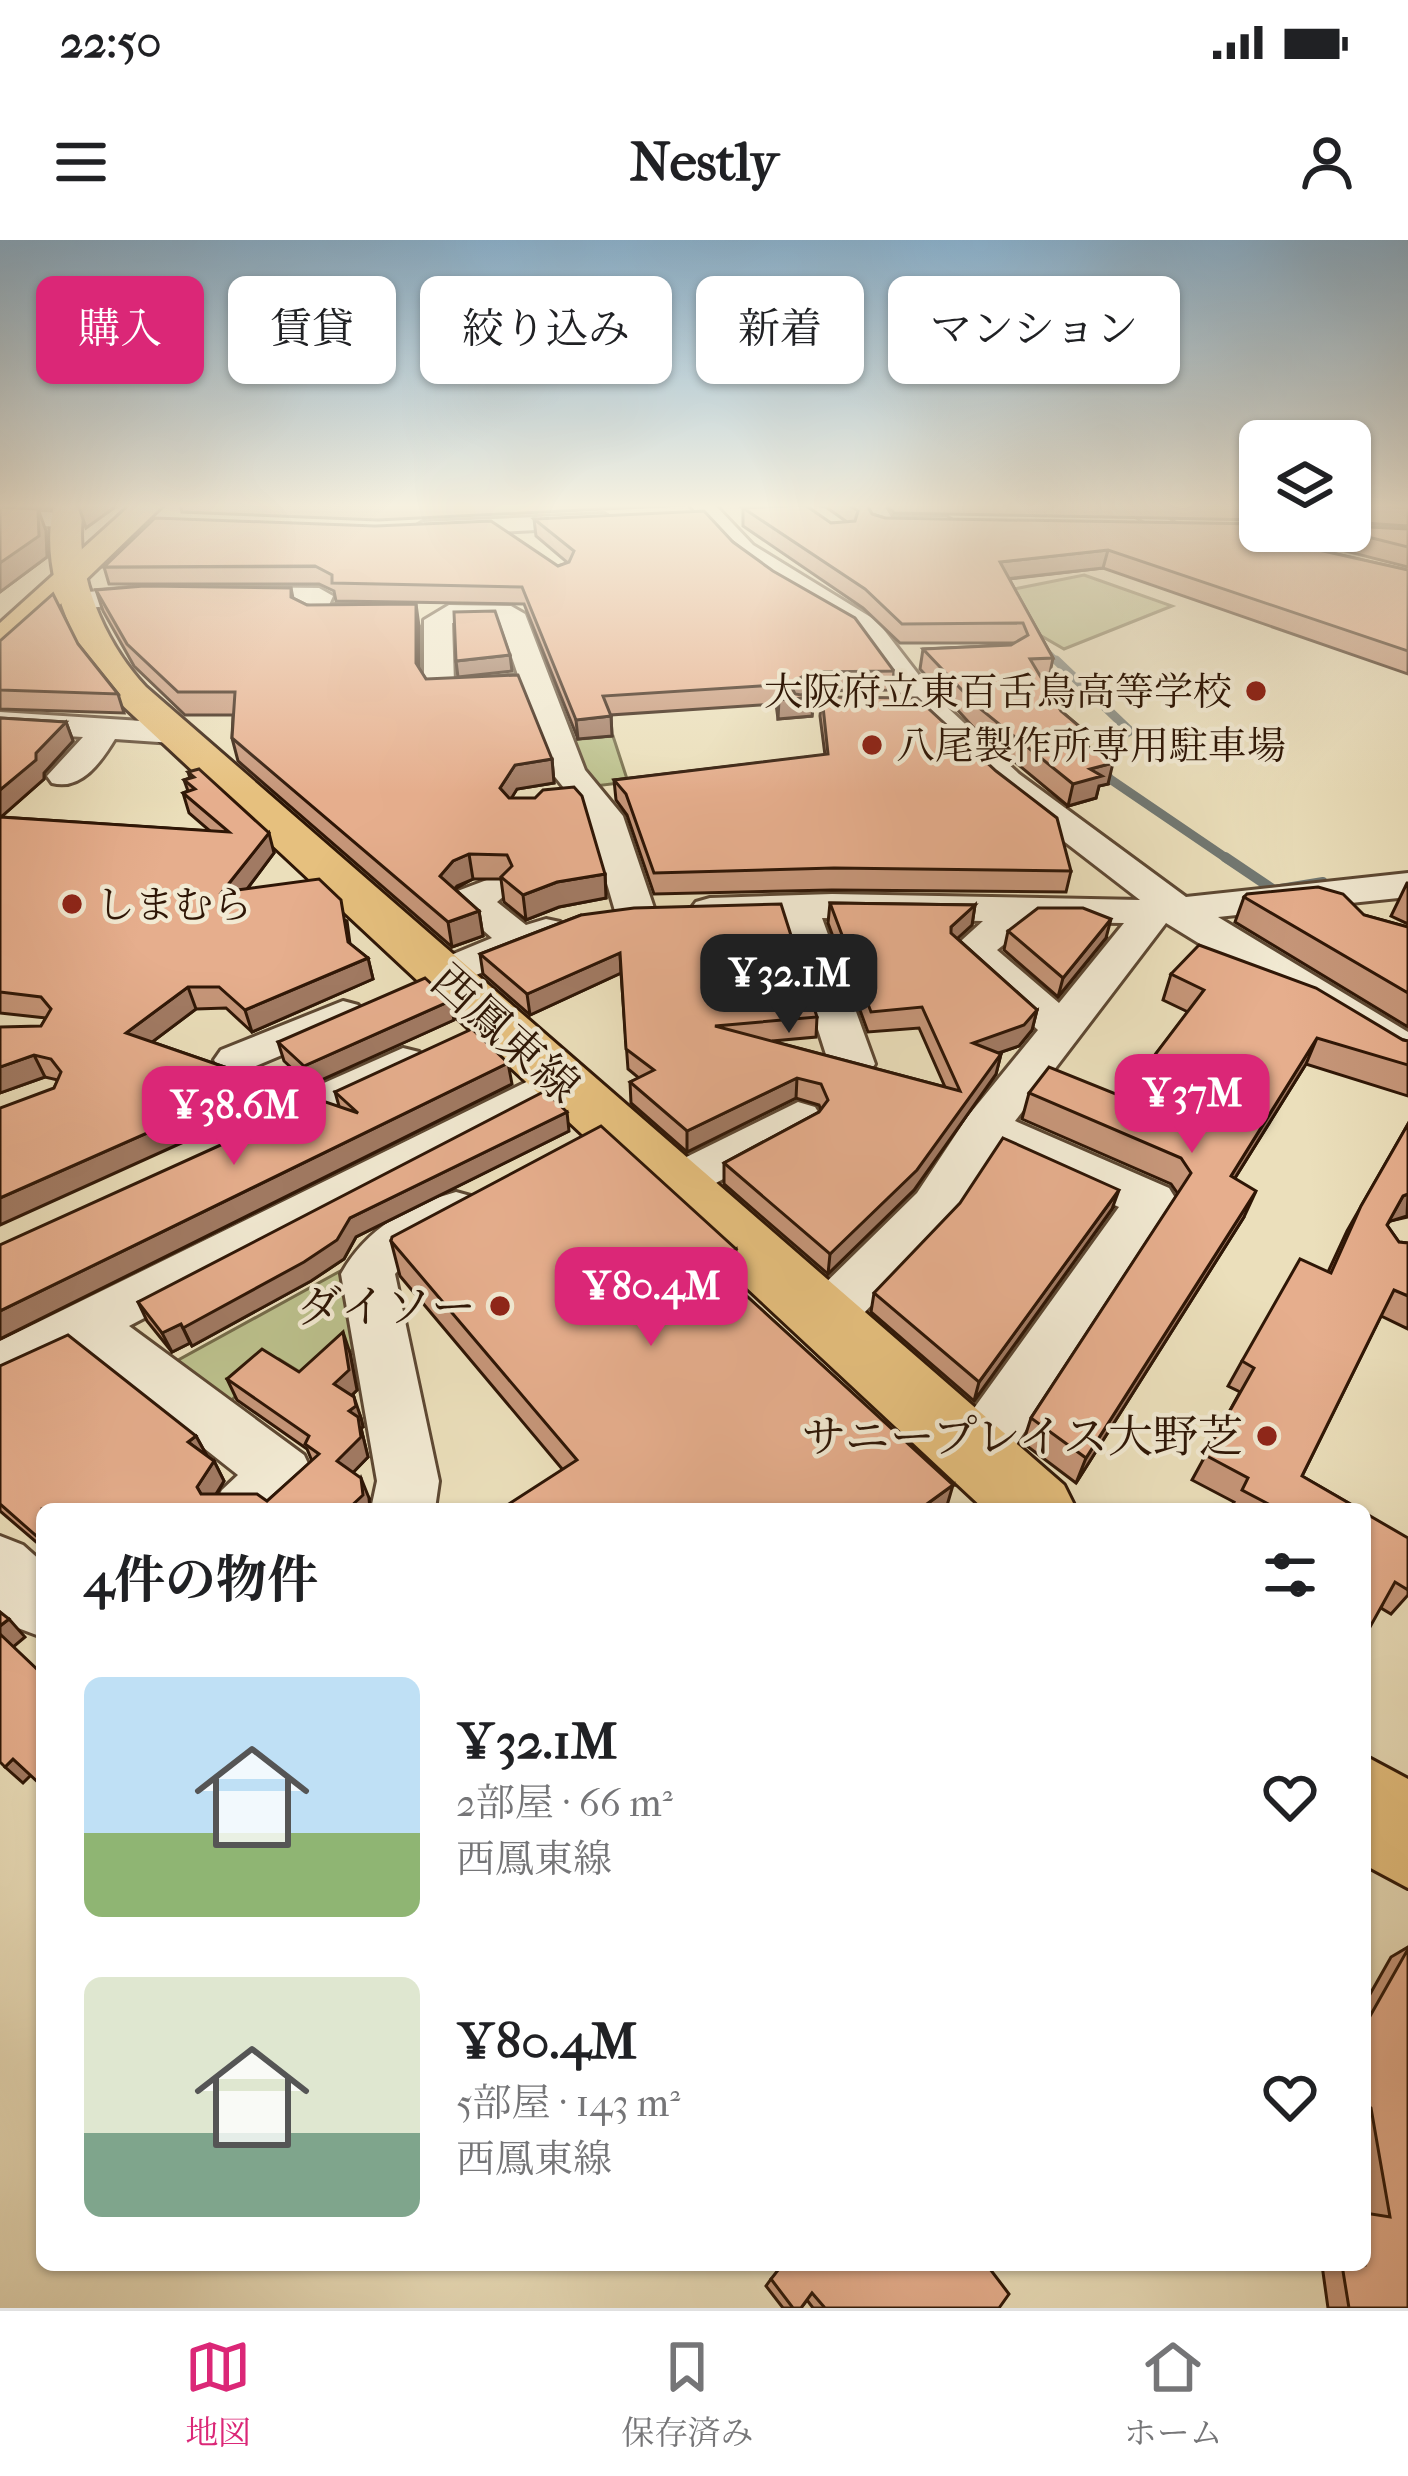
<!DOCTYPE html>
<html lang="ja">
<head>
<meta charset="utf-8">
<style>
  :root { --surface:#fff; --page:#f6f6f6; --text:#202124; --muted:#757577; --line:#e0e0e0; --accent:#db2777 }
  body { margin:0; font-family:"IM FELL French Canon","Noto Serif JP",serif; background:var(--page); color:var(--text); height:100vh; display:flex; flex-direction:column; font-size:45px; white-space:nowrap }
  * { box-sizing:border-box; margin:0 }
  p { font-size:39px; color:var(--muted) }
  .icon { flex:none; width:66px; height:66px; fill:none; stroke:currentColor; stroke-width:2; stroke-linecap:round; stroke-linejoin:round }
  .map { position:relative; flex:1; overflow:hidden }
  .sheet { position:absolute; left:36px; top:1263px; width:1335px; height:768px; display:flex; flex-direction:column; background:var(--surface); border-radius:18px; box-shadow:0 3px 9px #0004 }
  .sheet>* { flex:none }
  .banner { position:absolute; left:36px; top:36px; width:1338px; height:108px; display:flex; gap:24px }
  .fabs { position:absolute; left:1239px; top:180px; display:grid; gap:24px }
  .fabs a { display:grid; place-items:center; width:132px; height:132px; border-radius:18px; background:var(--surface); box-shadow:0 3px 9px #0004; font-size:60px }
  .price { position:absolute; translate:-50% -102px; padding:0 27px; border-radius:24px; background:var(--accent); color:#fff; font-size:39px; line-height:78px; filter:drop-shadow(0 3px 6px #0008) }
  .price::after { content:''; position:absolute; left:50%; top:72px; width:36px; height:27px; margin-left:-18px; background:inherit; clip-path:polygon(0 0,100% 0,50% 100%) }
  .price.current { background:#222; color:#fff }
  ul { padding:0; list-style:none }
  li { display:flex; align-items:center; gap:36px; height:300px; padding:0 48px }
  li span { display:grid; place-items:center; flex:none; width:336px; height:240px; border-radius:18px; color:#555 }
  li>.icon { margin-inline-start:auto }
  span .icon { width:144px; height:144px; fill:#fffc; stroke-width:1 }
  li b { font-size:51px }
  h2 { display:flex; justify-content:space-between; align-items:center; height:144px; padding:0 48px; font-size:51px }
  .pill { padding:0 42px; border-radius:18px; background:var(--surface); box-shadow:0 3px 9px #0004; font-size:42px; line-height:108px }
  .pill.current { background:var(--accent); color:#fff }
  .status { display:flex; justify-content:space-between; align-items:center; height:84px; padding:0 60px; background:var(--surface); direction:ltr }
  .status svg { height:33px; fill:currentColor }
  header { display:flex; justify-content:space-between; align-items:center; height:156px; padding:0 48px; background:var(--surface); font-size:54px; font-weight:700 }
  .menu { display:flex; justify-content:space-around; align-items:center; height:168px; border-top:3px solid var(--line); background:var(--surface); font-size:33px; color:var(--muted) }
  .menu a { display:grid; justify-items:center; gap:6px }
  .menu .current { color:var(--accent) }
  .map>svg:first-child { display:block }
</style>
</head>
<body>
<div class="status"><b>22:50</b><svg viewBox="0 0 49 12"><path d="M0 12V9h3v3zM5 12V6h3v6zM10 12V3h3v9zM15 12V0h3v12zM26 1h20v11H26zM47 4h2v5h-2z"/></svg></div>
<header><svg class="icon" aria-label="menu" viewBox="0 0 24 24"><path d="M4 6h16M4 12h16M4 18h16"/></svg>Nestly<svg class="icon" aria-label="person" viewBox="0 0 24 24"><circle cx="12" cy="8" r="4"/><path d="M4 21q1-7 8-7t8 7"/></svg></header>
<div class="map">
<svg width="1408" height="2068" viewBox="0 0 1408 2068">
  <rect width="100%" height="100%" fill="#ebdfbb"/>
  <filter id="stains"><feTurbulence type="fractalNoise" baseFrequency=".00167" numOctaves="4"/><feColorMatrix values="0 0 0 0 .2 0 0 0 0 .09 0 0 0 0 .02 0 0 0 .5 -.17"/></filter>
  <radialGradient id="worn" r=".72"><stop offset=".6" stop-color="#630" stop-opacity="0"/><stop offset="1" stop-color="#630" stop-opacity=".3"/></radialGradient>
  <!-- green -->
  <g fill="#bcc18d" stroke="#756c4a" stroke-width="3">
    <polygon points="1084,335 1172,366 1064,409 974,357"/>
    <polygon points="613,496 628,542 595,546 583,531 570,500"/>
    <polygon points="344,1029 356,1106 316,1142 279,1119 227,1164 171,1124"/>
  </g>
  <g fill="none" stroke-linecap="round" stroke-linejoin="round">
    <!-- stream-far2 -->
    <polyline stroke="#717873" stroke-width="6" points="1036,400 1059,423"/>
    <!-- stream-far1 -->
    <polyline stroke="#717873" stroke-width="9" points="1056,420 1130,491 1092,515 1110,539 1229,620"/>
    <!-- stream -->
    <polyline stroke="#717873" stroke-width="10" points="1225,617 1274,650 1323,642"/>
    <!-- minor casing -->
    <g stroke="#5d4833" stroke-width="6">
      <g id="minor">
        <path d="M690 265H715L753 305 877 381 935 456 1019 534 1186 657 1408 633V657L1218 677 1408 792V826L1392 822 1166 683 1015 881 1169 948 1177 961 998 1232 976 1240 954 1232 945 1214 954 1196 1119 967 997 912 953 979 845 1093 825 1099 805 1093 797 1078 805 1063 917 953 968 876 1038 790 951 710 983 681 822 678 875 824 868 834 852 838 836 834 829 824 783 679 696 678 690 670 696 662 710 658 832 654 1140 660 995 548 913 470 857 393 735 315ZM1032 682 1124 683 1059 763 997 710Z"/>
        <polygon points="860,265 884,265 891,277 946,277 958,284 946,291 883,291 874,289"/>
        <polygon points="1116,265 1145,265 1182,288 1170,295"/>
        <polygon points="0,270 64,273 76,280 64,287 0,284"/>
        <polygon points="604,274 616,281 613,286 423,296 411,289 423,282"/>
        <polygon points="1350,286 1408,289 1408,303 1274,298 1262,291 1350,291"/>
        <path d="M150 346 319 348 333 356 329 365H379L393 373C377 388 314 389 298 374L302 364 150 362 78 369 64 361 78 353Z"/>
        <path d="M449 365 511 366 525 374 585 530 623 576 655 671 649 679H621L615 671 588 578 552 533 524 453 444 461 433 459 424 445V380ZM500 382 518 435 454 442 452 383Z"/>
        <path d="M0 472 173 483 189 493 173 503 115 499C101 522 81 551 52 543L47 536 83 497 0 492Z"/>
        <polygon points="492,638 506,642 511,650 497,662 526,685 546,679 560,682 566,691 560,700 457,743 442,747 427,743 421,734 427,725 492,698 449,660 455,652"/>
        <polygon points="343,761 358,765 365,774 358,783 237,834 221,830 214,820 221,810"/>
        <polygon points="403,808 419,812 426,822 419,832 272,903 255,908 238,903 231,892 238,881"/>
        <polygon points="559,826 575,831 582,841 575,851 129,1086 304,1215 313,1234 304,1253 287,1269 212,1269 222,1250 238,1235 81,1111 0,1150 0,1101"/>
        <polygon points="798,862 815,867 822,878 815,889 692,956 674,962 656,956 649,944 656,932"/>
        <path d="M456 952 474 957 482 970C464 1000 419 1006 395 1034L439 1241 435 1269H371L377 1241 341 1034C366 989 407 966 456 952Z"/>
        <polygon points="0,1296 23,1305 42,1322 42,1397 18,1388 0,1370"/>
      </g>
    </g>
    <!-- major casing -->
    <g stroke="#2e1606" stroke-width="6">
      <g id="major">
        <path d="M54 265H84C71 327 103 401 146 447L1064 1245 1076 1269H984L120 463C74 412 38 333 54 265Z"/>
        <polygon points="1365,1516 1408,1539 1408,1648 1365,1625"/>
      </g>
    </g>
    <!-- highway casing -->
    <g stroke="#2e1606" stroke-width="6">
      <polygon id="highway" points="131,265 163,265 13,410 0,413 0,383"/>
    </g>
    <!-- minor -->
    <use href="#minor" fill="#f2ead3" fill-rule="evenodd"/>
    <!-- major -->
    <use href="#major" fill="#e6c07e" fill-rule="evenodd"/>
    <!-- highway -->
    <use href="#highway" fill="#e6c07e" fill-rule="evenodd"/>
  </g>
  <!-- wall -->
  <g fill="#c69679" stroke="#2e1606" stroke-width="3">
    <polygon points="0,265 51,265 49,268 4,267 46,291 47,317 0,352"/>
    <polygon points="180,265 686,265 378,280 182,272"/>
    <polygon points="816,265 867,265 872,274 885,278 1296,305 1408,330 1408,434 1103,328 1009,339 1053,418 1049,438 1041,438 1061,471 1086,492 1083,503 1108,544 1099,546 1096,558 1068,566 974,488 920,429 923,409 1011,405 1015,403 900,403 863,368 743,286 743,268 831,283 847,282 826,267"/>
    <polygon points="887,265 1260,265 1260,280 894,273"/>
    <polygon points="1350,265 1408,265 1408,286 1350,282"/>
    <polygon points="534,279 733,302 894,431 892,450 809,451 801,455 814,457 812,476 778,479 776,464 611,475 612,496 578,499 524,364 336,361 334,351 319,344 109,344 104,327 558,326 568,323 536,296"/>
    <polygon points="1408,289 1408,327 1310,302 1313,291"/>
    <polygon points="291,348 293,358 307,365 419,386 419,429 426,439 552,519 554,543 517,549 511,558 605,634 606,658 559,667 526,680 504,662 501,639 473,639 455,649 479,671 483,696 452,707 238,521 232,498 233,475 185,475 134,426 103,371 96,350"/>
    <polygon points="0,401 78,404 118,454 124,473 0,469"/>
    <polygon points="822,457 1071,631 1066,652 832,650 654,654 627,575 616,560 614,540 825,515 820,476"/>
    <polygon points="0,478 66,482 73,501 44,533 44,539 1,577 210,591 189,573 183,553 188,551 184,540 190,538 188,532 274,613 247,649 347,681 350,704 368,718 373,739 252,792 226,768 196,769 152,802 265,841 272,862 54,848 58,840 45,837 0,853 46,778 0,773"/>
    <polygon points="1407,643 1408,643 1408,684 1391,676"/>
    <polygon points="1244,657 1364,675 1408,687 1408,787 1235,682"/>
    <polygon points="830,663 975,665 972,685 957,698 1037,770 1032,790 1019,806 998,813 1001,814 996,834 914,950 828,1034 724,944 724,923 819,872 821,870 819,865 796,858 687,912 631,863 630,842 639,838 628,829 621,733 530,775 483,734 480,714 581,675 817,777 816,797 772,801 945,847 919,788 868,792 828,683"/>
    <polygon points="1008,691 1106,698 1058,757 1004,710"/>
    <polygon points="1171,734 1408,801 1408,856 1306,824 1235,938 1244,977 1076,1243 1023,1203 1031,1178 1178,954 1171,944 1022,879 1029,853 1123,857 1188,772 1163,760"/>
    <polygon points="454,780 310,845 284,821 278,802"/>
    <polygon points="512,844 0,1099 339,866 335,852"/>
    <polygon points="1408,884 1408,977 1390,981 1387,985 1399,1002 1408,1003 1408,1089 1381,1076 1302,1236 1359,1269 1230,1269 1234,1262 1192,1240 1240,1152 1228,1146 1242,1121 1328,1032 1347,991"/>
    <polygon points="569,891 356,997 344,1019 311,1041 192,1106 190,1103 172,1112 147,1081 138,1062"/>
    <polygon points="1112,969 974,1161 871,1072 874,1053"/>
    <polygon points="391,1001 736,1019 743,1053 953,1245 563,1230 400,1036"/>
    <polygon points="350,1113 357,1150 352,1155 361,1178 363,1187 361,1188 368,1217 353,1232 369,1258 42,1269 42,1307 0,1271 0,1126 196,1196 207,1216 214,1221 224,1241 217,1254 267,1261 312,1221 307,1209 237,1160 227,1139 299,1132"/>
    <polygon points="1408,1298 1408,1355 1391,1374 1381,1368"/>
    <polygon points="1408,1707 1408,2068 1328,2068 1322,2025 1365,2025 1367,1973 1365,1959 1365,1763 1391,1717"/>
    <polygon points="771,2039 999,2068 813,2068 807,2060 801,2068 783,2068 766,2046"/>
  </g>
  <!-- shaded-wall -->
  <g fill="#a17a63" stroke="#2e1606" stroke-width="3">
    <polygon points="82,265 118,265 86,288 79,267"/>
    <polygon points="38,269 46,291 47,317 0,352 0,323"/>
    <polygon points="1108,310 1103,328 997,340 1000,322"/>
    <polygon points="416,364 419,386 419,445 416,423"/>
    <polygon points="510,415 512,431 458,437 456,421"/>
    <polygon points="810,432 809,451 796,458 814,457 812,476 778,479 779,460 790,444"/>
    <polygon points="611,476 612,496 578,499 576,480"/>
    <polygon points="66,482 73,501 44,533 44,539 0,578 0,550"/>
    <polygon points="1086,492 1081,513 1070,495"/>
    <polygon points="552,519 554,543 517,549 503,572 500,548 515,525"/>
    <polygon points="1113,523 1108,544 1099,546 1096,558 1068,566 1073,544 1090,529"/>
    <polygon points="269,593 274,613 229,673 222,652"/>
    <polygon points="469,614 473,639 457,646 445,660 440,636 453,621"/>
    <polygon points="605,634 606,658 559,667 526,680 523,655 557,642"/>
    <polygon points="975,665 972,685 948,707 951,687"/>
    <polygon points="479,671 483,696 452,707 448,682"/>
    <polygon points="1111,679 1106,698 1058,757 1063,738"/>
    <polygon points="620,713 621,733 530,775 527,754"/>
    <polygon points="368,718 373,739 252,792 245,770"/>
    <polygon points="188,747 196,769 135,815 126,793"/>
    <polygon points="450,761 454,780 310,845 304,826"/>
    <polygon points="1037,770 1032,790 1019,806 969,823 973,803"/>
    <polygon points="1317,798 1306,824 1220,962 1231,936"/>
    <polygon points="1001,814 996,834 914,950 828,1034 830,1014"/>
    <polygon points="34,815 45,837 0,853 0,827"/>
    <polygon points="508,823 512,844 0,1099 0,1071"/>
    <polygon points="797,838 796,858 687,912 687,891"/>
    <polygon points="265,841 272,862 0,985 0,958"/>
    <polygon points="567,872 569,891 356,997 344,1019 311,1041 192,1106 183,1088 350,978"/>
    <polygon points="1119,950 1112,969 974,1161 979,1142"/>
    <polygon points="1256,951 1244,977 1076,1243 1086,1218"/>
    <polygon points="1408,954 1407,976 1388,982 1403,956"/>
    <polygon points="736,1009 736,1031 744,1026 743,1060 726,1037 730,1013"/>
    <polygon points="181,1084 190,1103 172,1112 162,1093"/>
    <polygon points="343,1092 350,1113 357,1150 342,1165 334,1144"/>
    <polygon points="354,1157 361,1178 363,1187 361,1188 368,1217 345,1241 337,1221"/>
    <polygon points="196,1196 207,1216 188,1202"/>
    <polygon points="214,1221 224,1241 208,1267 197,1247"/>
    <polygon points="361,1238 369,1258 370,1269 348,1269"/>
    <polygon points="953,1245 946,1269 920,1269"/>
    <polygon points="9,1379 25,1397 12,1408 0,1395 0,1386"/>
    <polygon points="13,1519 31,1535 23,1543 5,1527"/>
  </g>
  <!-- building -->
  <g fill="#e6ae8d" stroke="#2e1606" stroke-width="3">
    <polygon points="805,265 831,283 855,281 858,271 849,265 867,265 872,274 885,278 1260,284 1260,291 1284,291 1296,305 1408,330 1408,411 1108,310 1000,322 1053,418 1030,419 1061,471 1086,492 1070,495 1113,523 1090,529 1102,536 1073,544 978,467 923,409 1011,405 1028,395 1023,383 902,384 865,349 743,268"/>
    <polygon points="1367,265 1408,265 1408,268"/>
    <polygon points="0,267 38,269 39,296 0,323"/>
    <polygon points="704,271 733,302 773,331 855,378 894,431 810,432 790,444 795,454 814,457 779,460 777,445 603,456 611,476 576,480 522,347 332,343 332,335 315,326 104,327 155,278 375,286 491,281 558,326 569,322 574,311 534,279"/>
    <polygon points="1350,286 1408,289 1408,307 1344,291 1350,291"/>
    <polygon points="144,346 291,348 291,357 307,365 416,364 416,423 426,439 518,435 552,519 515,525 500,548 509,558 535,558 543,550 574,547 582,556 605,634 557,642 523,655 501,637 512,626 507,615 469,614 453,621 440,636 479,671 448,682 232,498 235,452 178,452 127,404 96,350"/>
    <polygon points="53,354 78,404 118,454 0,450 0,401"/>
    <polygon points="495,371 510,415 456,421 454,372"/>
    <polygon points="822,457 917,458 996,531 1057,578 1071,631 834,628 654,633 626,554 614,540 828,514"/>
    <polygon points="0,478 66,482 36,513 36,520 0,550"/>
    <polygon points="199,529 269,593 222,652 319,639 341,660 348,702 368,718 245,770 219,747 188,747 126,793 265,841 0,958 0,868 54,848 61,832 51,819 34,815 0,827 0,787 41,786 51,769 41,757 0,752 0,577 229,592 183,553 195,549 184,540 194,537 188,532"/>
    <polygon points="1318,647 1343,654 1364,675 1408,687 1408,753 1244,657 1247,654"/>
    <polygon points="830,663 975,665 951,687 951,693 1037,770 1024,785 973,803 1001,814 917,930 830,1014 724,923 819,872 828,860 821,844 797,838 687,891 630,842 654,830 626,809 620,713 527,754 480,714 581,675 634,668 781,664 817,777 715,786 960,851 922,767 871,772"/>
    <polygon points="1038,668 1083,668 1111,679 1063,738 1008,691"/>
    <polygon points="1199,705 1316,748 1403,800 1408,801 1408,825 1317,798 1231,936 1256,951 1086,1218 1031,1178 1191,933 1181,918 1029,853 1049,827 1123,857 1204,750 1171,734"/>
    <polygon points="425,738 450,761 304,826 278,802"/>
    <polygon points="472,789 508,823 0,1071 0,1005 320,860 358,873 335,852"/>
    <polygon points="545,851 567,872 350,978 337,1000 304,1022 183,1088 181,1084 162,1093 138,1062"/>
    <polygon points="1408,884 1408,954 1403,956 1387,985 1399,1002 1408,1003 1408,1056 1394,1050 1302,1236 1359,1269 1278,1269 1242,1250 1248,1238 1205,1215 1254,1128 1242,1121 1300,1019 1331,1033 1361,966"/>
    <polygon points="601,886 736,1009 730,1013 744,1026 726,1037 953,1245 920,1269 501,1269 577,1220 391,1001 392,997"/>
    <polygon points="1003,898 1119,950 979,1142 874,1053 960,963"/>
    <polygon points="343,1092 349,1130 334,1144 354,1157 356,1166 349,1171 358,1177 361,1197 337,1221 361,1238 363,1255 348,1269 42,1269 42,1301 0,1264 0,1126 68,1095 196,1196 188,1202 214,1221 197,1247 201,1254 257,1254 267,1261 319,1214 305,1204 309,1196 227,1139 262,1109 299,1132"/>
    <polygon points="1365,1273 1408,1298 1408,1350 1395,1342 1365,1396"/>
    <polygon points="0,1372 9,1379 0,1386"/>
    <polygon points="0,1394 42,1434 42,1546 13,1519 5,1527 0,1522"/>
    <polygon points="1408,1709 1408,2068 1349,2068 1342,2025 1365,2025 1365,1973 1390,1977 1371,1868 1365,1863 1365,1785"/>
    <polygon points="782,2025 987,2025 1009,2054 999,2068 825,2068 812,2053 801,2068 793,2068 771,2039"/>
  </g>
  <!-- sky -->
  <linearGradient id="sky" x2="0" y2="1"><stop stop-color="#8ab6d6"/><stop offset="0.48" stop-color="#f6f1e0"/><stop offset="1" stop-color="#f6f1e0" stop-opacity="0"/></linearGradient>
  <rect width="1408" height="554" fill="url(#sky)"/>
  <!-- markers -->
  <g fill="#8f2418" stroke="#f2ead3" stroke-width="4.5">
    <circle cx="1256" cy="451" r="12"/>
    <circle cx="872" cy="505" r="12"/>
    <circle cx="72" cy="664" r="12"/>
    <circle cx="500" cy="1066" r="12"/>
    <circle cx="1267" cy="1196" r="12"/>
  </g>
  <g text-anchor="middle" stroke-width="9" stroke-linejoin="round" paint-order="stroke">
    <!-- far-poi labels -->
    <g font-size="39" fill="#2e1606" stroke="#f2ead3" text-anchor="start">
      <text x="1232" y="465" text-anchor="end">大阪府立東百舌鳥高等学校</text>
      <text x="896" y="519">八尾製作所専用駐車場</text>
      <text x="96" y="678">しまむら</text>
    </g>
    <!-- street labels -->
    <g font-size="45" fill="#2e1606" stroke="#f2ead3">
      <text transform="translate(506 793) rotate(42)" y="16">西鳳東線</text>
    </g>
    <!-- poi labels -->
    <g font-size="45" fill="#2e1606" stroke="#f2ead3" text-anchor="end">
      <text x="476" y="1082">ダイソー</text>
      <text x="1243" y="1212">サニープレイス大野芝</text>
    </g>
  </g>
  <rect width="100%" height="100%" filter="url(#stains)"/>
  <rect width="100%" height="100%" fill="url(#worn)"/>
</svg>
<div class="fabs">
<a><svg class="icon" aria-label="layers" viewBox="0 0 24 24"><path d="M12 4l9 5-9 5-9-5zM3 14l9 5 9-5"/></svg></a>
</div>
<b class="price current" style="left:789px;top:796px">¥32.1M</b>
<b class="price" style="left:1192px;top:916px">¥37M</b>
<b class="price" style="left:234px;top:928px">¥38.6M</b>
<b class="price" style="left:651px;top:1109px">¥80.4M</b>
<div class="banner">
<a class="pill current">購入</a>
<a class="pill">賃貸</a>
<a class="pill">絞り込み</a>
<a class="pill">新着</a>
<a class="pill">マンション</a>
</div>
<section class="sheet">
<h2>4件の物件<svg class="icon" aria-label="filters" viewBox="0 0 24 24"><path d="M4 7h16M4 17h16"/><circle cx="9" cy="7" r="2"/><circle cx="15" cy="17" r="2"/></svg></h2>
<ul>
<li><span style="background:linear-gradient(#bfe0f5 65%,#8fb573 0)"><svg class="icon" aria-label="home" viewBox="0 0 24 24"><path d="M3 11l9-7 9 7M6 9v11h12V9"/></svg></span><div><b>¥32.1M</b><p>2部屋 · 66 m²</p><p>西鳳東線</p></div><svg class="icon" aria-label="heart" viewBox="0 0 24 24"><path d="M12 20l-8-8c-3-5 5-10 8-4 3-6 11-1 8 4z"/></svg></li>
<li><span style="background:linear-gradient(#dfe7d0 65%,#7fa58c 0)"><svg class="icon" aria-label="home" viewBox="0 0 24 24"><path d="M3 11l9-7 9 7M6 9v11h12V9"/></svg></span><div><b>¥80.4M</b><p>5部屋 · 143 m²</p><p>西鳳東線</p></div><svg class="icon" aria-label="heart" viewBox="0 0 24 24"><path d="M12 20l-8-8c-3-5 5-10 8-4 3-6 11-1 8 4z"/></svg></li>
</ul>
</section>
</div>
<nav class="menu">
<a class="current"><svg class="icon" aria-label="map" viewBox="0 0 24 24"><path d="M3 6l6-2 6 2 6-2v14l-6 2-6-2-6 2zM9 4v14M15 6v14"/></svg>地図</a>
<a><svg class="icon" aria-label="saved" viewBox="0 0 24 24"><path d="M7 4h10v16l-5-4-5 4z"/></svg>保存済み</a>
<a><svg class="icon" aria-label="home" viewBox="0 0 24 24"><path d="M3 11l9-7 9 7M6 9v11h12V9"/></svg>ホーム</a>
</nav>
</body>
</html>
